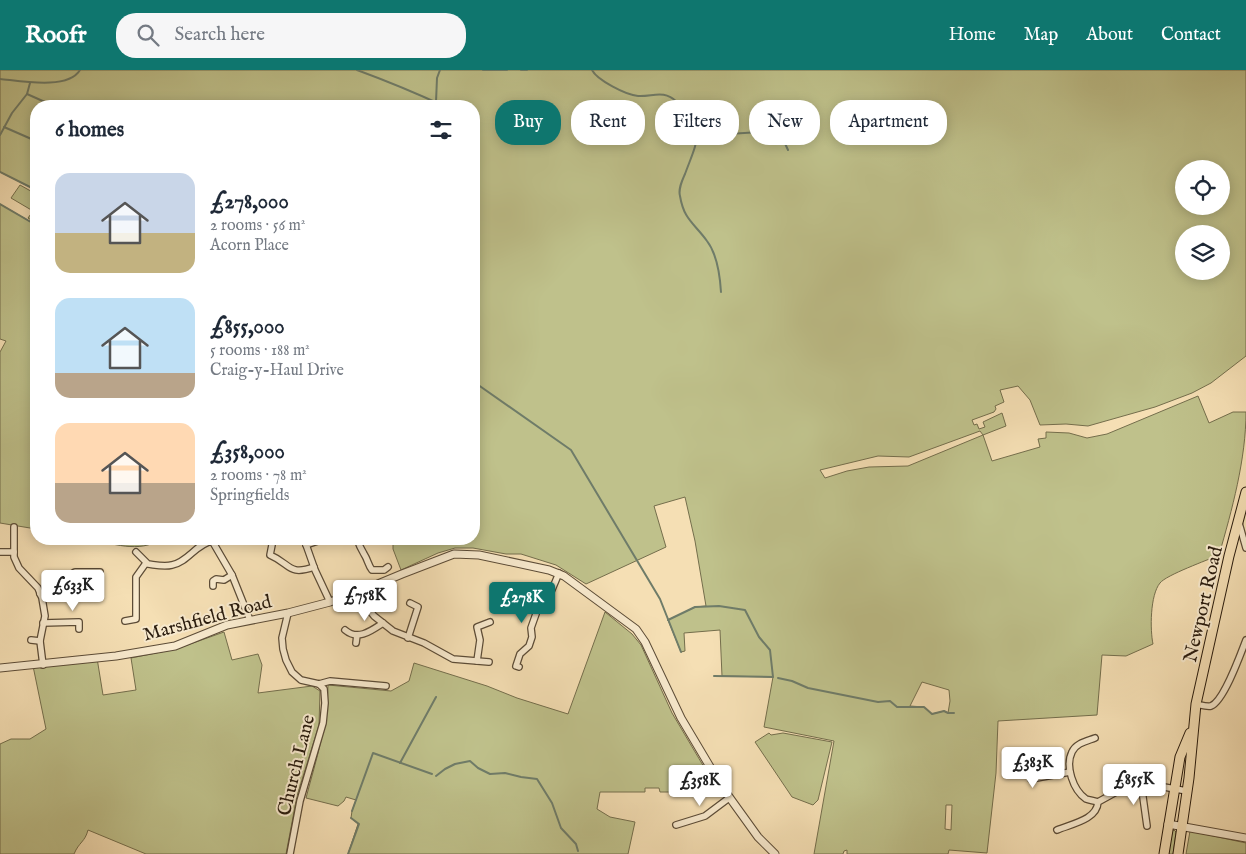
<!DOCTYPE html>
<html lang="en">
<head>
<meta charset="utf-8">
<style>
  :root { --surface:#fff; --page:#f6f6f7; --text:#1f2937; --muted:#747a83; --accent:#0f766e }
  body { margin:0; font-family:"IM FELL English",serif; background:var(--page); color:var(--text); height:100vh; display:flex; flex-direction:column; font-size:19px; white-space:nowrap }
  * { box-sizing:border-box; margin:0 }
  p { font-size:16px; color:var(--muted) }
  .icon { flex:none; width:28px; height:28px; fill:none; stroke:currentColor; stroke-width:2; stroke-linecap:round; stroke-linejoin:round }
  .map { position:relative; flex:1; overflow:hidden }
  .panel { position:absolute; left:30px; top:30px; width:450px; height:445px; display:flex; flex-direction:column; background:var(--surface); border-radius:20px; box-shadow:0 2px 12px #0003 }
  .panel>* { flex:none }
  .banner { position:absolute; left:495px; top:30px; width:475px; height:45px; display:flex; gap:10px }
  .tools { position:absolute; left:1175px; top:90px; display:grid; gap:10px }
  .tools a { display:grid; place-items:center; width:55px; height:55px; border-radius:50%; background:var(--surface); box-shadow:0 2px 12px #0003; font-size:25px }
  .price { position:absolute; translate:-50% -42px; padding:0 11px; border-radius:5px; background:#fff; color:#222; font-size:16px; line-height:32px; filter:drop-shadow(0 1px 2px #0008) }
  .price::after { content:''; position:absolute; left:50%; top:30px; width:15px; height:11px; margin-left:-8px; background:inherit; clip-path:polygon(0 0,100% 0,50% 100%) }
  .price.selected { background:var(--accent); color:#fff }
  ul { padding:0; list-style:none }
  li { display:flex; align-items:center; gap:15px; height:125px; padding:0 25px }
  li span { display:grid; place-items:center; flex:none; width:140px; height:100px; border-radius:15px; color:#555 }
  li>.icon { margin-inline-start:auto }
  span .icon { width:60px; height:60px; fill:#fffc; stroke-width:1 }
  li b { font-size:21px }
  h2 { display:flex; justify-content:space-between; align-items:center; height:60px; padding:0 25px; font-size:21px }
  .pill { padding:0 18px; border-radius:20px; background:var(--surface); box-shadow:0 2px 12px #0003; font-size:18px; line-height:45px }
  .pill.selected { background:var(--accent); color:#fff }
  header { display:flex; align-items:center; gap:30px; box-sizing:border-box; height:70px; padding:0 25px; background:var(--accent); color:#fff }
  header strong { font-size:24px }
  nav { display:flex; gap:28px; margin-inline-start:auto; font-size:18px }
  .search { width:350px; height:45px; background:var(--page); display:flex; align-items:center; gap:12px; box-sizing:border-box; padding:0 18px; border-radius:20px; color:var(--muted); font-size:19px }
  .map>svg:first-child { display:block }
</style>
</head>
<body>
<header>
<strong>Roofr</strong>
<div class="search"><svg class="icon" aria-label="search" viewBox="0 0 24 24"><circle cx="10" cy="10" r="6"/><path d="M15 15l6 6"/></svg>Search here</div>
<nav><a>Home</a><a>Map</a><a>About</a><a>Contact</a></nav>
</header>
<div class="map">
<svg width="1246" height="784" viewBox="0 0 1246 784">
  <rect width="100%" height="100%" fill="#f5dfb4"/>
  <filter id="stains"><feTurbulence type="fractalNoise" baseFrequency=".004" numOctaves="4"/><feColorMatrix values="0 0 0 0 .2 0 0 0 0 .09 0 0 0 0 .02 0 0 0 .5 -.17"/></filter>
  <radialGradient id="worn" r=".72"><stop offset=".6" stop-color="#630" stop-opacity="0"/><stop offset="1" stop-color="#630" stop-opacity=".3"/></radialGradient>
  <!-- green -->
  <g fill="#bfc18b" stroke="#746e4c" fill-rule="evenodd">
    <path d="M0 0H1246V286L1211 313 1192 323 1155 337 1088 356 1066 354 1040 355 1030 330 1018 316 1000 320 1004 332 995 336 996 339 994 342 972 350 974 355 977 354 979 359 985 357 983 352 1002 343 1006 356 983 365 992 391 1040 377 1038 369 1046 368V362L1069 363 1087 368 1107 364 1198 326 1209 353 1233 342H1246C1246 389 1232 440 1219 485 1208 490 1166 505 1160 513 1150 525 1150 560 1153 574L1126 586 1102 585 1097 645 998 651 996 703 987 783 949 780 948 784H847V780L844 781 843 784H814L834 671 764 657 773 607 722 606 720 560 684 563 685 581 681 582 668 550 695 537 706 536 695 471 685 427 654 436 666 477 586 514 556 495 521 484H506L473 478H455L438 483 401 500 393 479V469H474V36H36V120L0 102ZM1184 99H1221V136H1184ZM1184 164H1221V201H1184ZM980 361 983 365 908 396 869 397 847 401 825 408 820 400 878 386 909 387ZM922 612 949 620 950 631 948 643 944 641 932 644 924 637 910 636ZM946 735H952L951 760 945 759Z"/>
    <polygon points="20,115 36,124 36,153 28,148 33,141 11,128"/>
    <polygon points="0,134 36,155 36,459 0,453 0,282 6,271 0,269"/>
    <path d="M88 469H161C139 484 112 473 88 469Z"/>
    <path d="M605 542 632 564 641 575 672 643 717 719 696 722H660L659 718H645V722H600L597 739 610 747 635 752 628 784H348L358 754 351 748 352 741 356 730 346 727 344 731 338 736 306 728C316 690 328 654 328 615L391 621 409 611 414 593 487 616 517 628 568 644Z"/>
    <path d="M224 562 232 590 258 584 262 595 258 623 312 616 320 621 319 655 297 726 286 784H146L88 760C85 772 79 772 74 784H0V674L11 669H30L46 659 33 596 97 588 103 625 136 620 131 588 176 579Z"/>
    <polygon points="769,663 771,665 783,663 832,672 818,730 813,735 792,727 755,672"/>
    <polygon points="1174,760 1176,762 1173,784 1168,784 1171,762"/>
    <polygon points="1190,761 1246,773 1246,784 1186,784"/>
  </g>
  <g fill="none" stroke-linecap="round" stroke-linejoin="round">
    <!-- stream -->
    <g stroke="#6f7c69" stroke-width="2">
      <path d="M357 0C387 11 416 23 444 36"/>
      <polyline points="483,0 507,0"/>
      <polyline points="521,0 527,0"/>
      <path d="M592 0C597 10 626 25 638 26 653 27 663 19 677 32 707 60 697 71 685 104 682 111 678 119 680 126 684 150 694 153 707 171 717 184 720 206 721 222"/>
      <path d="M0 9C21 11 68 20 80 0"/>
      <polyline points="27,24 54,36"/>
      <polyline points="436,32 437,8 440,0"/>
      <polyline points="4,57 36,71"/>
      <polyline points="0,65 12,43 27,24 30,13"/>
      <polyline points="697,66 777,61 782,67 788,80"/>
      <polyline points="0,102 36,120"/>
      <polyline points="0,134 36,155"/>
      <polyline points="474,312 571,380 660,529 681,582"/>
      <polyline points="668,550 695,537 719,536 745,540 759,567 770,580 773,607 714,606"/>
      <polyline points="778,608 792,611 808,618 878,632 890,631 897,637 924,637 932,644 944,641 948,643 954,643"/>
      <polyline points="400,693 436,627"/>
      <polyline points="436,706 445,699 455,694 470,691 478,698 490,704 505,703 521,707 537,709 552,733 561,758 576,774 578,781"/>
      <polyline points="352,741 373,683 432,704"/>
      <polyline points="348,784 359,754 351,748"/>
    </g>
    <!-- minor casing -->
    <g stroke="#5c4c37" stroke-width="8">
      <g id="minor">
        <polyline points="1239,453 1246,478"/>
        <polyline points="14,457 14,487 19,498 38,518 42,528 45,546 40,571 43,595"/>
        <polyline points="211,469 232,505 250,550"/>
        <polyline points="304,469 315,500 330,532"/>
        <path d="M357 469C359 475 361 479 364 484 368 490 368 495 372 500H384L388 497"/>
        <path d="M272 475 270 485C291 494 288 506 314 497"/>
        <polyline points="306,475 324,469"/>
        <polyline points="0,482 14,482"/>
        <path d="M136 482 148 494C156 495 164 497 172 495 188 492 196 474 212 471"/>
        <polyline points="213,516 213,511 216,509 224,510 232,505"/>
        <polyline points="361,521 366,536 374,546 393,561 424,573 453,589 489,592"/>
        <polyline points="40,524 75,502 100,502"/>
        <polyline points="288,543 282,568 283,579 286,590 292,602 301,610 319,614 330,611 386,616"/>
        <polyline points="125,551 136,549 136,507 146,493"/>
        <polyline points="43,553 79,552 79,559"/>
        <path d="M345 560C358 571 371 561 383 553"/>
        <polyline points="408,568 418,537 410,533"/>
        <polyline points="31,570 40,571"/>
        <polyline points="356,573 357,565"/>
        <polyline points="477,591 480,570 477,557 490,552"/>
        <polyline points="519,597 516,596 520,584 529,576 532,567 531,558 537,541 548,529 559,503"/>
        <path d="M1196 634C1201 635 1207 637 1211 636 1224 631 1241 583 1246 570"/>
        <path d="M1095 668C1087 671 1076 673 1072 682 1065 696 1073 720 1086 729 1089 730 1095 731 1098 732"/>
        <polyline points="1030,688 1031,709 1070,702"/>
        <polyline points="1141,713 1147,756"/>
        <polyline points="676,755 705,746 729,728"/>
        <path d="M1057 760C1071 754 1097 750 1098 732L1127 716 1141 713 1187 721"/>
        <polyline points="290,784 300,731 323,653 325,633 324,619 319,614"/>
      </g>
    </g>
    <!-- tertiary casing -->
    <g stroke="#5c4c37" stroke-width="9">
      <g id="tertiary">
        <polyline points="0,598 116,586 175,576 227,555 288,543 330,532 361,521 402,504 454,484 479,485 549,500 564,506 636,559 645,572 681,648 722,717 758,767 775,784"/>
        <polyline points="1168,754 1246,768"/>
      </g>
    </g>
    <!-- primary casing -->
    <g stroke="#291b0d" stroke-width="11">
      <g id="primary">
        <polyline points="1164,784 1180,687 1190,663"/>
        <polyline points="1178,784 1189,708 1196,634 1229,486 1246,422"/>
      </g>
    </g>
    <!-- minor -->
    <use href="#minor" stroke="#f8eace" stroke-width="5.5"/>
    <!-- tertiary -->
    <use href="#tertiary" stroke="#f8eace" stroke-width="7"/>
    <!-- primary -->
    <use href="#primary" stroke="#f5dfb4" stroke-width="9"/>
  </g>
  <g text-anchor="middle" stroke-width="4" stroke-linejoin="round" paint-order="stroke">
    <!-- street labels -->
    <g font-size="19" fill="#291b0d" stroke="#f8eace">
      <text transform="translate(1202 534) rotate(-77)" y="7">Newport Road</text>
      <text transform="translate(207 547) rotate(-15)" y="7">Marshfield Road</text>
      <text transform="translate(295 695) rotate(-76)" y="7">Church Lane</text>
    </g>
  </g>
  <rect width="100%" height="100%" filter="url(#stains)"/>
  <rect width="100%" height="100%" fill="url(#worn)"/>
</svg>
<div class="tools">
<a><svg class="icon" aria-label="locate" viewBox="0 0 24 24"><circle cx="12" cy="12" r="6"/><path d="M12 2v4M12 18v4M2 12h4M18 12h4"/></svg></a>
<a><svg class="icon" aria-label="layers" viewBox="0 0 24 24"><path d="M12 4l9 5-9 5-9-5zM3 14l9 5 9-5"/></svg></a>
</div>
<b class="price" style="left:73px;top:542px">£633K</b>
<b class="price" style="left:365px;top:552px">£758K</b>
<b class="price selected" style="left:522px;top:554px">£278K</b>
<b class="price" style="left:1033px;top:719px">£383K</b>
<b class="price" style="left:1134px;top:736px">£855K</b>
<b class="price" style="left:700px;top:737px">£358K</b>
<div class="banner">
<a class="pill selected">Buy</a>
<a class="pill">Rent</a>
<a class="pill">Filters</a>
<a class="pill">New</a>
<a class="pill">Apartment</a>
</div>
<section class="panel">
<h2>6 homes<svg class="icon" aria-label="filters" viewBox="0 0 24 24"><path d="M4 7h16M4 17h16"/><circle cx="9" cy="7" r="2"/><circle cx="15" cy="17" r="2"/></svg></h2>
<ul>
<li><span style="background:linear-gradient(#c9d6e8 60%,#c2b280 0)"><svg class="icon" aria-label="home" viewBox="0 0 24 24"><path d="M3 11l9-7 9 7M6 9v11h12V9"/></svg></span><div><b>£278,000</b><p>2 rooms · 56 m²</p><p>Acorn Place</p></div></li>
<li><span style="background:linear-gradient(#bfe0f5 75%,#b9a48a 0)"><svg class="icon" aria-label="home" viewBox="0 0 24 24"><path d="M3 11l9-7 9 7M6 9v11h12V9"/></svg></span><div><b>£855,000</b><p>5 rooms · 188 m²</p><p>Craig-y-Haul Drive</p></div></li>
<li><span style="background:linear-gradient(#ffd9b3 60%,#b9a48a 0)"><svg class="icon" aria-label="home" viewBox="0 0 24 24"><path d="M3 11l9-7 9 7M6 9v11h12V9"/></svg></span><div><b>£358,000</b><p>2 rooms · 78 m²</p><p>Springfields</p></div></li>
</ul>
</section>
</div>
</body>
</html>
